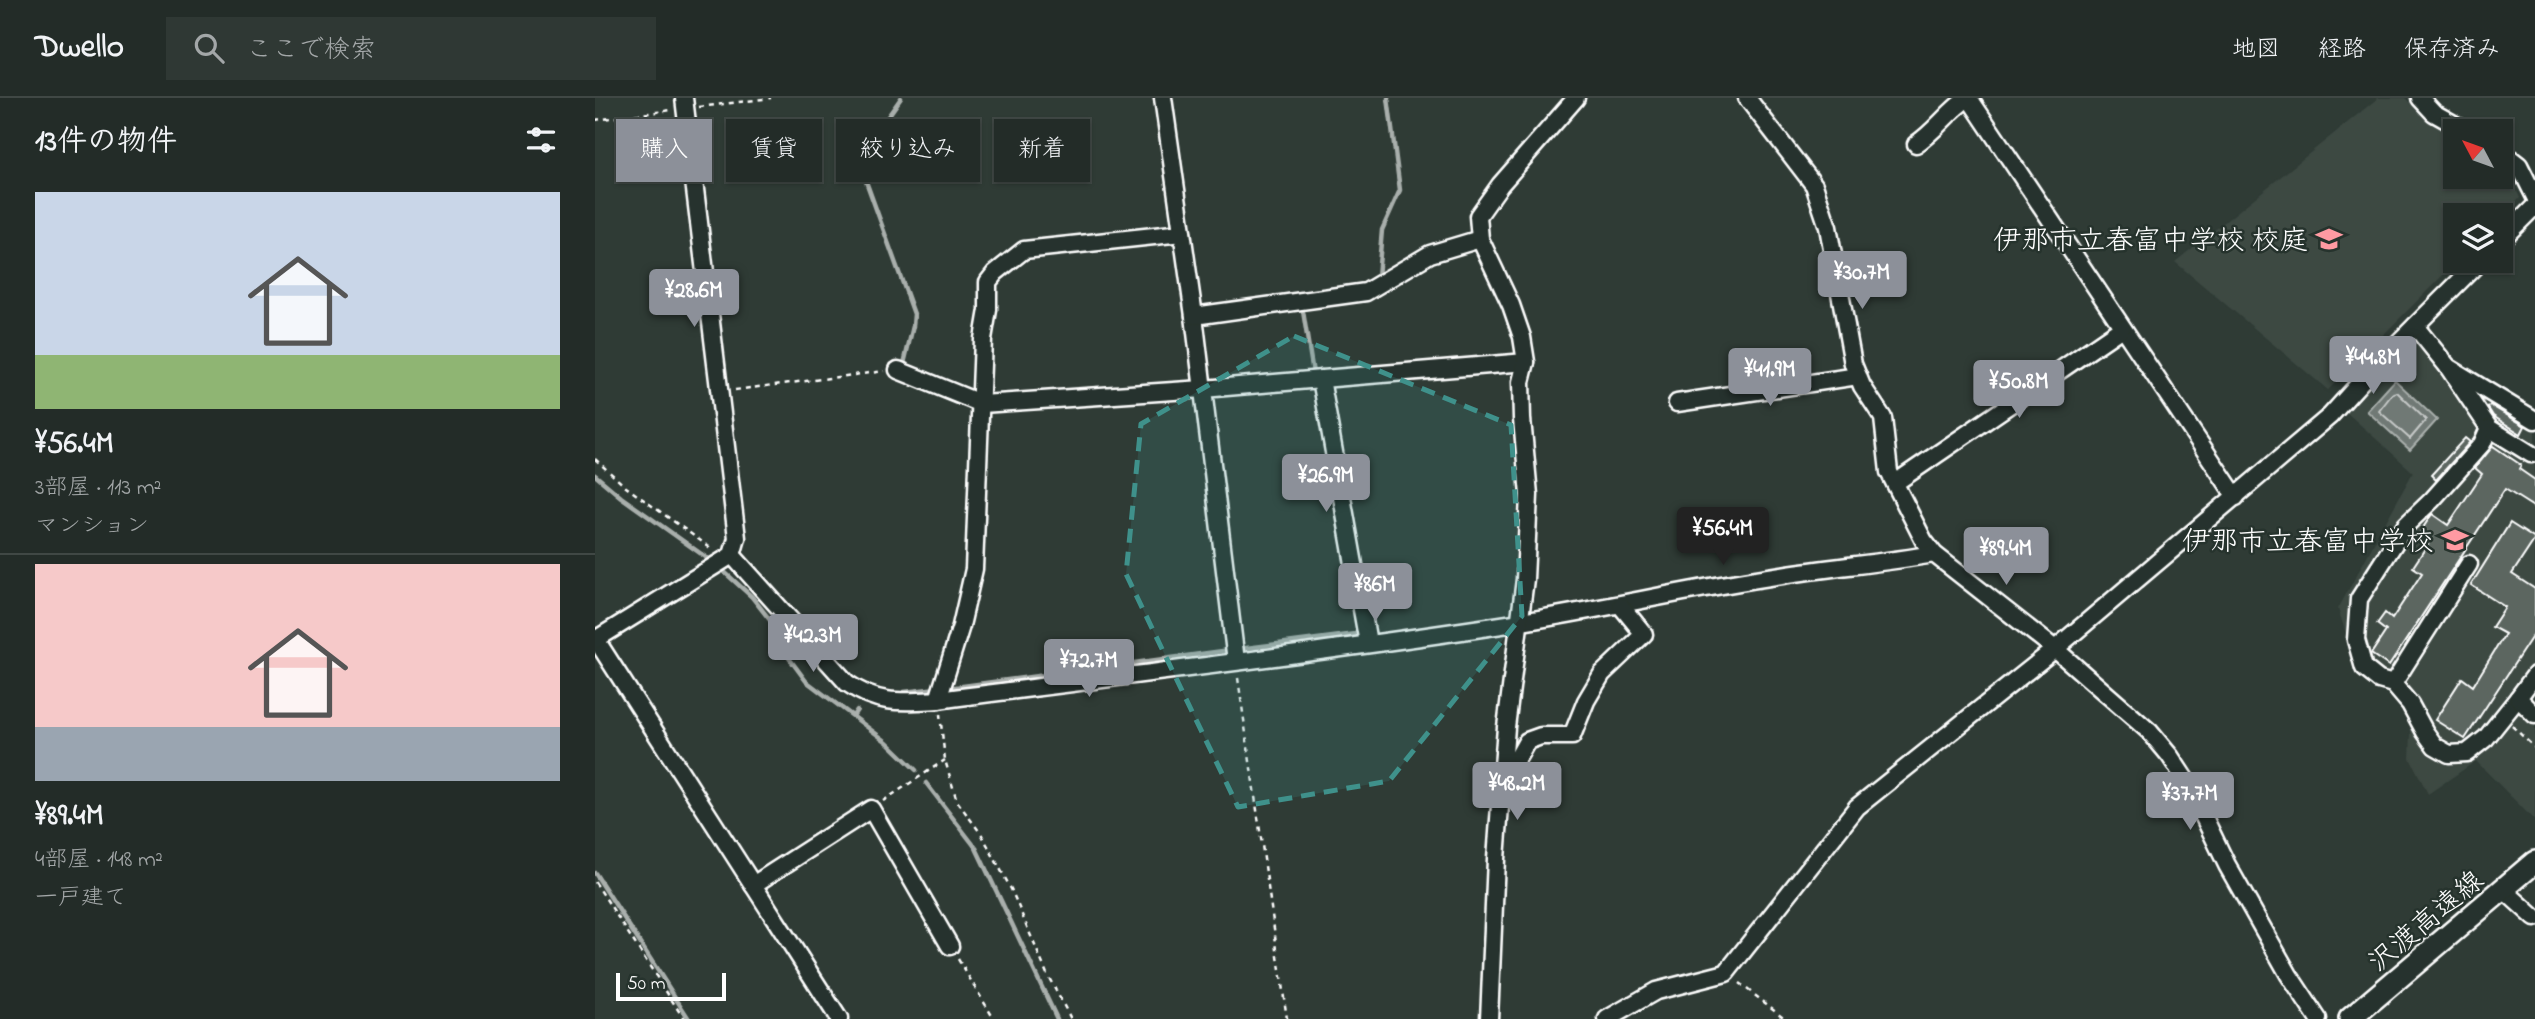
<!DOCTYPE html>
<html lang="ja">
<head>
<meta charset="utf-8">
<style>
  :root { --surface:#232c28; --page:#2f3834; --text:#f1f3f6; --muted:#a3a7a8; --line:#404845; --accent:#8c9099 }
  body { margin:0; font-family:"Indie Flower","Klee One",sans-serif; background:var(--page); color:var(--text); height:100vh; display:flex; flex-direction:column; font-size:26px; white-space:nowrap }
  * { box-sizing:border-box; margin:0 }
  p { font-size:23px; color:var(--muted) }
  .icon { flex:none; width:38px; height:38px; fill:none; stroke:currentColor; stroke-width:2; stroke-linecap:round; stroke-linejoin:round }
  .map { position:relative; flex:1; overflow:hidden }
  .sheet { display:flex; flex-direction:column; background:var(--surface); width:595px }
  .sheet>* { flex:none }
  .hud { position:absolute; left:21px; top:21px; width:665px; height:63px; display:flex; gap:14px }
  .needle { width:46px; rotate:311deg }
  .fabs { position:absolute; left:1848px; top:21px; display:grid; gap:14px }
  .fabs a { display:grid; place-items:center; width:70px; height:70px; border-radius:0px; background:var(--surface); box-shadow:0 2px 5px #0004,0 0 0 2px var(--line); font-size:35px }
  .scale { position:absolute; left:21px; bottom:18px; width:110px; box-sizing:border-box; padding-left:7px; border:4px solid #fff; border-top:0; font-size:19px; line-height:24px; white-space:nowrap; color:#fff; -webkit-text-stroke:5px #26332d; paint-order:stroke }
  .price { position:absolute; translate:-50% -60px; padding:0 16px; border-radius:7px; background:var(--accent); color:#fff; font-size:23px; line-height:46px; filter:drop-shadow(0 2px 4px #0008) }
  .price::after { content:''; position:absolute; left:50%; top:42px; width:21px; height:16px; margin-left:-10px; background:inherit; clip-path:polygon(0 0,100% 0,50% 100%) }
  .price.active { background:#222; color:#fff }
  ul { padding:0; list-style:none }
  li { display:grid; align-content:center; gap:14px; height:371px; padding:0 35px }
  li+li { border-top:2px solid var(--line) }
  li span { display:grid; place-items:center; height:217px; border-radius:0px; color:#555 }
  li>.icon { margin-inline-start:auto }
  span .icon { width:126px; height:126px; fill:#fffc; stroke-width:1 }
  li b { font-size:30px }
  h2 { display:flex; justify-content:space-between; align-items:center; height:84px; padding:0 35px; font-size:30px }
  .pill { padding:0 24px; border-radius:0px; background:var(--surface); box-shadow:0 2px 5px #0004,0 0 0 2px var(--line); font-size:24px; line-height:63px }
  .pill.active { background:var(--accent); color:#fff }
  header { display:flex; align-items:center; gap:42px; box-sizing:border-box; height:98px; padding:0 35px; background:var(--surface); border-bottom:2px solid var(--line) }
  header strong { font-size:33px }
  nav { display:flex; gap:38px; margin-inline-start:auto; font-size:24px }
  .search { width:490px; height:63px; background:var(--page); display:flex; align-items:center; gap:18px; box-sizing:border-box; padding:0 24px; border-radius:0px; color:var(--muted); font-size:26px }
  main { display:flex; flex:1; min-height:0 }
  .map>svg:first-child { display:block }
</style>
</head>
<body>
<header>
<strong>Dwello</strong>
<div class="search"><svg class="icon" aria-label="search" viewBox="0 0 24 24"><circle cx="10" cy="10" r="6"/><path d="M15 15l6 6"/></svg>ここで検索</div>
<nav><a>地図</a><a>経路</a><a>保存済み</a></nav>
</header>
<main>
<section class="sheet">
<h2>13件の物件<svg class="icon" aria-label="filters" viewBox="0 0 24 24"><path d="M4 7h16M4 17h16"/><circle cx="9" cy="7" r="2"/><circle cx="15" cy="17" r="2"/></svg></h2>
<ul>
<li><span style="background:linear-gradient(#c9d6e8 75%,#8fb573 0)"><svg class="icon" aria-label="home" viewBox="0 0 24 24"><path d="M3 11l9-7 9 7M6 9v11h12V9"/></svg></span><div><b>¥56.4M</b><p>3部屋 · 113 m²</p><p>マンション</p></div></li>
<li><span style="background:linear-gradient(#f6c9c9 75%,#9aa5b1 0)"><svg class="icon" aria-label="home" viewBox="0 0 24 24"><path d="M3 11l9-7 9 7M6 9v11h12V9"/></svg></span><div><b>¥89.4M</b><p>4部屋 · 148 m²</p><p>一戸建て</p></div></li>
</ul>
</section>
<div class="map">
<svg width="1940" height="921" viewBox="0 0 1940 921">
  <rect width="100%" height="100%" fill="#2f3b35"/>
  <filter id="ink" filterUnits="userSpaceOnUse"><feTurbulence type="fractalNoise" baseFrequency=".0143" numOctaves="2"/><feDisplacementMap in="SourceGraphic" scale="14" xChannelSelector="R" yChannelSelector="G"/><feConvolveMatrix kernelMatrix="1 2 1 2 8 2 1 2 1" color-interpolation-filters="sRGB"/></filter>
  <g filter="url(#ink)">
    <!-- built -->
    <g fill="#3c4842">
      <polygon points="1783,0 1810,0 1837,25 1860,39 1860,79 1906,79 1906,65 1910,67 1925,100 1906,119 1860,117 1862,163 1733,292 1580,164"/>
      <polygon points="1830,227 1859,264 1940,315 1940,723 1881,663 1833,696 1815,660 1816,635 1813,614 1762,570 1743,511 1818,374 1751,314"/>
    </g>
    <!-- water -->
    <polygon fill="#707975" stroke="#a9afac" stroke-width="2" points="1800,282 1842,322 1815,352 1772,313"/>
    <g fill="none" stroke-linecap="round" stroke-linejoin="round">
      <!-- shore -->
      <polygon stroke="#c6c9c8" stroke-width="2" points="1802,294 1831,322 1815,341 1784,313 1798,295"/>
      <!-- stream -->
      <g stroke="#a9afac" stroke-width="4.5">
        <polyline points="306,0 289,24 268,75 319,216 318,228 308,270"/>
        <polyline points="779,181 783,179 787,132 805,92 793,0"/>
        <polyline points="707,207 718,275"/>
        <polyline points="0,377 26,399 119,465"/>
        <polyline points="125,470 157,499 189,540 194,560 211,583 292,644 321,672"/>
        <polyline points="651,550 761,536 763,532"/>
        <polyline points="353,590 635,552"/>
        <polyline points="309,594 342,590"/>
        <polyline points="258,618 262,612"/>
        <polyline points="331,685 381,750 462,921"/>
        <polyline points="0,775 94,921"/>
      </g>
    </g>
    <!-- building -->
    <g fill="#5b6661" stroke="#fff" stroke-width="2">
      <polygon points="1895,307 1930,328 1926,336 1898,318 1893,310"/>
      <polygon points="1870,340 1875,344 1841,382 1836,377"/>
      <polygon points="1898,348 1926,367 1924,371 1940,382 1940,410 1910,391 1794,568 1776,556 1791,533 1782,526 1790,515 1797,521 1827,475 1818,469 1833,446 1822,439 1837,416 1853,427 1887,376 1880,370"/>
      <polygon points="1915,425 1940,441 1917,476 1940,491 1940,534 1870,641 1840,622 1867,580 1878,588 1910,536 1897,529 1910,509 1876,487"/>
    </g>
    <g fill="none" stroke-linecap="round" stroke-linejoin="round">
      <!-- minor casing -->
      <g stroke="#fff" stroke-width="21">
        <g id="minor">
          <polyline points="568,0 599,218 641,563"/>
          <polyline points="1152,0 1219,87 1233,129 1258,266 1267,288 1288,320 1294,374 1329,443 1339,456 1460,551 1555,634 1575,658 1592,684 1632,767 1694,877 1723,921"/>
          <polyline points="1374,0 1641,399"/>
          <polyline points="1825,0 1839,15 1871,33"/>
          <path d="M1321 46C1341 33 1353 13 1373 0"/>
          <polyline points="1906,53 1924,67 1940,99"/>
          <polyline points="1906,142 1940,108"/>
          <polyline points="599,218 771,194 835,156 885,141"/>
          <polyline points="1820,228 1853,269 1940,322"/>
          <polyline points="1853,269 1894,330 1887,346 1837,402 1811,427 1764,501 1761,542 1769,570 1784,582 1798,586 1815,606 1830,634 1840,648 1854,656 1872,655 1891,640 1923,600"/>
          <polyline points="303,272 387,306 608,291 931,264"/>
          <polyline points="726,281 773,545"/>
          <polyline points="1082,305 1263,278"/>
          <polyline points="1894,330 1936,356"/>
          <polyline points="1300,385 1527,230"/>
          <path d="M137 457 252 585C283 607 306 604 343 602 537 577 732 554 926 524 1013 510 1099 490 1187 477 1237 469 1288 465 1339 456"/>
          <polyline points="0,540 244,921"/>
          <polyline points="0,542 137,457 142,440 89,0"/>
          <polyline points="1940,577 1923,600 1940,617"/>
          <polyline points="1798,586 1874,466"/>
          <polyline points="343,602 366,528 379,471 388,241 393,212 393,184 400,175 429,152 587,135"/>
          <polyline points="908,670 918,668 932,643 946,638 977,638 991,603 1007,576 1049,536 1026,508"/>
          <polyline points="158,787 276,711 355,848"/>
          <polyline points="1909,792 1940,820"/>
          <polyline points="894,921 901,761 911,629 930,481 934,397 927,321 926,284 931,264 927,239 916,207 885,141 883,118 905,87 981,0"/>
          <polyline points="1012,921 1061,893 1131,875 1262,709 1460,551 1735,318 1783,265 1885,163"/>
        </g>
      </g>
      <!-- major casing -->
      <g stroke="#fff" stroke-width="26">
        <polyline id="major" points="1755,921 1940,764"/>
      </g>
      <!-- path -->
      <g stroke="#fff" stroke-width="2.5" stroke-dasharray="5 5" stroke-linecap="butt">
        <polyline points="104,9 176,0"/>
        <polyline points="0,22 77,12"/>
        <polyline points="140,292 290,273"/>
        <polyline points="0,361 31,389 117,451"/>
        <polyline points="643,580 692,921"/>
        <polyline points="345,616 350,662 362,703 387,737 416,791 452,876 476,921"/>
        <polyline points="1917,628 1940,650"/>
        <polyline points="288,703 350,662"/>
        <polyline points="0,784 89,921"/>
        <polyline points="363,861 399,921"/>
        <polyline points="1144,885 1191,921"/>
      </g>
      <!-- minor -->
      <use href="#minor" stroke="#26332d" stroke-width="16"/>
      <!-- major -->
      <use href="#major" stroke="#26332d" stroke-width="21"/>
    </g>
  </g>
  <!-- marked area -->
  <path fill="#3f918b" fill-opacity="0.2" stroke="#3f918b" stroke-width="5" stroke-dasharray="14 9" stroke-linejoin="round" d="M699 238 916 327 927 518 794 683 643 709 531 476 546 326Z"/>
  <!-- icons -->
  <defs>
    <g id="school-bare" transform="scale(2.1)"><path d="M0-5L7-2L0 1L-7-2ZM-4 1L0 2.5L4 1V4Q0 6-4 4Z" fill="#ff9aa2" stroke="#26332d" stroke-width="2.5" paint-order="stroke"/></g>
  </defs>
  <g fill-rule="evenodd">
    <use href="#school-bare" x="1734" y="141"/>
    <use href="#school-bare" x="1860" y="442"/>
  </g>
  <g text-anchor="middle" stroke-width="5" stroke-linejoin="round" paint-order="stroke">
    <!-- poi labels -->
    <g font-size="28" fill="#fff" stroke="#26332d" text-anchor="end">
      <text x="1713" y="151">伊那市立春富中学校 校庭</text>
      <text x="1839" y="452">伊那市立春富中学校</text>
    </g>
    <!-- street labels -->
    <g font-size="28" fill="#fff" stroke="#26332d">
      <text transform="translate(1830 822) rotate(-40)" y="10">沢渡高遠線</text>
    </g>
  </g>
</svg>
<div class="fabs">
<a><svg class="needle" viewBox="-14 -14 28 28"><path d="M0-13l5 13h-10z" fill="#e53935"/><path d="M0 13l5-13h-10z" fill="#a3a7a8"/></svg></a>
<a><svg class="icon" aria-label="layers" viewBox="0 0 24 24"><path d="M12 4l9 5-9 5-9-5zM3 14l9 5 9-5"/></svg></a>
</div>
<div class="scale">50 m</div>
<b class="price" style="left:1267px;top:213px">¥30.7M</b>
<b class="price" style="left:99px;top:231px">¥28.6M</b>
<b class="price" style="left:1778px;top:298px">¥44.8M</b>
<b class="price" style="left:1175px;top:310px">¥41.9M</b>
<b class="price" style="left:1424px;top:322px">¥50.8M</b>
<b class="price" style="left:731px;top:416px">¥26.9M</b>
<b class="price active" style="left:1128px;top:469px">¥56.4M</b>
<b class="price" style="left:1411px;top:489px">¥89.4M</b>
<b class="price" style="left:780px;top:525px">¥86M</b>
<b class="price" style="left:218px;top:576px">¥42.3M</b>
<b class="price" style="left:494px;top:601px">¥72.7M</b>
<b class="price" style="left:922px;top:724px">¥48.2M</b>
<b class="price" style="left:1595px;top:734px">¥37.7M</b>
<div class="hud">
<a class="pill active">購入</a>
<a class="pill">賃貸</a>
<a class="pill">絞り込み</a>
<a class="pill">新着</a>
</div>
</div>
</main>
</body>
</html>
